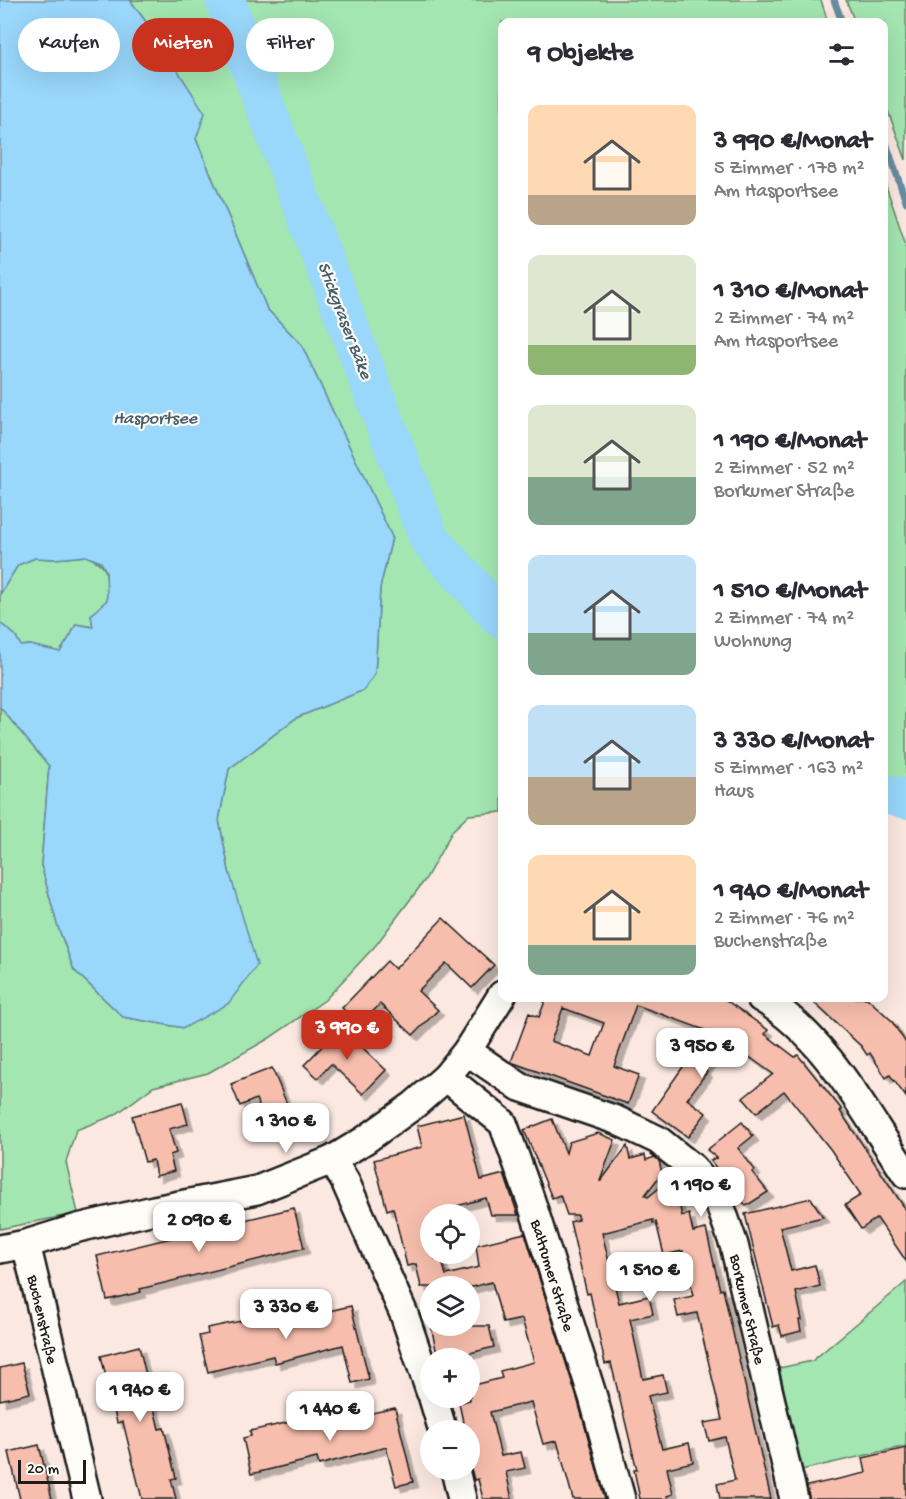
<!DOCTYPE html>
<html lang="de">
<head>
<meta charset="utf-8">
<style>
  :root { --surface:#fff; --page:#f7f7f7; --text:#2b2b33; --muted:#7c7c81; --accent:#c8321e }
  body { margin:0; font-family:"Gochi Hand",sans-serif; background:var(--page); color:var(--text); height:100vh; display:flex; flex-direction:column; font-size:22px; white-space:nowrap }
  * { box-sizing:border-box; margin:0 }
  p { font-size:20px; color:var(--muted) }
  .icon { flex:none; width:33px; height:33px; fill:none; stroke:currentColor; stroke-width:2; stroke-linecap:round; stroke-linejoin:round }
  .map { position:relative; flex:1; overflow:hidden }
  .panel { position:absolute; left:498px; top:18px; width:390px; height:984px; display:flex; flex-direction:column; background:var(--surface); border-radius:12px; box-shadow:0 6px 24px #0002 }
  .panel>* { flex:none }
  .banner { position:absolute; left:18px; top:18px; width:390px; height:54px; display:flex; gap:12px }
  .tools { position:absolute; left:420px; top:1204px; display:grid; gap:12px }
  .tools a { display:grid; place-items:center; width:60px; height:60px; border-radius:50%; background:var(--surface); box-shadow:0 6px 24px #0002; font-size:30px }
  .scale { position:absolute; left:18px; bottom:15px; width:68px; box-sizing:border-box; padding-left:6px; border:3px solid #1c1c1c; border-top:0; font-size:16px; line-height:21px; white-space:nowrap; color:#1c1c1c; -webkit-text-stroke:4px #fdfcf7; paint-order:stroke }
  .price { position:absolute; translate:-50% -51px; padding:0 14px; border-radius:12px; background:#fff; color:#222; font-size:20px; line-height:39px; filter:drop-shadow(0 2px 3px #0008) }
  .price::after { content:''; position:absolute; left:50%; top:36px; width:18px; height:14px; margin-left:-9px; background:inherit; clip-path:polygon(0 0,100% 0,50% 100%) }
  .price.current { background:var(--accent); color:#fff }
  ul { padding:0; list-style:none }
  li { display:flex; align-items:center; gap:18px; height:150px; padding:0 30px }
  li span { display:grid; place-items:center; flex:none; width:168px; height:120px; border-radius:12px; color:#555 }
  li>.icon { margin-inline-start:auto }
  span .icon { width:72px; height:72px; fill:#fffc; stroke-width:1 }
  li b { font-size:26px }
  h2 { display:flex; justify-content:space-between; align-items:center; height:72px; padding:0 30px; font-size:26px }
  .chip { padding:0 21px; border-radius:27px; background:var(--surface); box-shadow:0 6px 24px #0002; font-size:21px; line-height:54px }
  .chip.current { background:var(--accent); color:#fff }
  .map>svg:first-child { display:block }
</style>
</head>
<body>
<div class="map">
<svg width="906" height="1499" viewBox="0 0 906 1499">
  <defs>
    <filter id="shadow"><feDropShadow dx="5.5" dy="5.5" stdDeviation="0" flood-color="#0004"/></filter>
  </defs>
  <rect width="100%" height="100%" fill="#fbe9e1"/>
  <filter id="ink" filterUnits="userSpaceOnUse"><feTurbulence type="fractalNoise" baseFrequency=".0167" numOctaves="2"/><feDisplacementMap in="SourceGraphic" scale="12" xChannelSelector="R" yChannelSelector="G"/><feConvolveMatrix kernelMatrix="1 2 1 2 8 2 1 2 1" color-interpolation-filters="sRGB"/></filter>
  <g filter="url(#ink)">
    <!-- green -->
    <g fill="#a3e6b1" stroke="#608166" stroke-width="1.5">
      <polygon points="130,0 221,0 276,185 418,548 502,637 502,812 469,815 453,830 425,880 376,945 325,1000 268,1039 208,1073 153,1087 115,1115 76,1130 66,1162 78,1213 0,1229 0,707 49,766 41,865 57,924 74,970 123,1017 184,1028 229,871 219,820 229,769 296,718 364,690 375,674 380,588 392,537 301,344 267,309 149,26"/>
      <polygon points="243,0 821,0 828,22 502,22 502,604 441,540"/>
      <polygon points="846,0 906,0 906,160 884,100 884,22 855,22"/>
      <polygon points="884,180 906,245 906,791 884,785"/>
      <path d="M86 556C112 567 106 574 107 600L91 615 93 627 76 624 71 635 60 652 30 645 21 646 15 635 0 623V594L18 565 35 558 55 559Z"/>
      <polygon points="906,1282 906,1446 801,1470 779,1368 812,1361"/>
    </g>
    <!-- water -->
    <polygon fill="#99d7fb" stroke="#678ca2" stroke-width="1.5" points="0,0 130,0 149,26 205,113 196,139 267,309 301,344 392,537 380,588 375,674 364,690 296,718 229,769 219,820 229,871 257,965 228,1004 184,1028 123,1017 74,970 57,924 41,865 49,766 0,707 0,623 15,635 21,646 30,645 60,652 71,635 76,624 93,627 91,615 107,600 106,571 101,562 86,556 55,559 35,558 18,565 0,594"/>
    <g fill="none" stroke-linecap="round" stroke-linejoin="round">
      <!-- stream -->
      <g stroke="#678ca2" stroke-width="7">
        <polyline points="834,0 842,22"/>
        <polyline points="884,137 906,202"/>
      </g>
      <!-- river -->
      <g stroke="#99d7fb" stroke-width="40">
        <polyline points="225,0 429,539 502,619"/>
        <polyline points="884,794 906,799"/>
      </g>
    </g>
    <!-- building -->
    <g fill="#f7bead" stroke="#1c1c1c" stroke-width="1.5" fill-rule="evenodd" filter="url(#shadow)">
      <polygon points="443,918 494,965 472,988 446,963 418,991 438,1010 413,1035 380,1004 360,1025 342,1008 387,961 395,969"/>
      <path d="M541 998H723L768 1030 765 1034 795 1057 798 1055 842 1110 840 1111 906 1210V1261L877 1218 861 1229 845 1205 861 1195 831 1150 784 1091 756 1113 743 1098 773 1074 726 1040 704 1070 707 1072 687 1099 706 1113 688 1137 652 1111 708 1031 636 1005 614 1066 639 1075 628 1104 511 1062 529 1013 539 1017 545 1001 541 1000ZM563 1008 604 1023 592 1056 551 1041Z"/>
      <polygon points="809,998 867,998 891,1020 906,1043 906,1097 890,1075 886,1078 870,1053 867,1055 861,1046"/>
      <polygon points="341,1027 386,1070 363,1094 331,1064 318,1078 304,1065"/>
      <polygon points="272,1068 292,1116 268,1127 256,1099 240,1106 231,1084"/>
      <polygon points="182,1102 188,1124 169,1129 176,1153 170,1155 174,1171 156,1176 153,1160 145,1162 132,1116"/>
      <polygon points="464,1114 481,1180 504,1174 518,1215 491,1215 486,1198 453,1207 455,1215 430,1215 430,1254 434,1254 435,1259 441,1258 446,1275 479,1267 476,1245 525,1233 578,1401 605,1499 573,1499 557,1441 543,1444 531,1402 490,1412 501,1456 521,1452 525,1468 506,1472 512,1499 483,1499 478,1479 474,1480 470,1465 474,1463 470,1445 470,1431 465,1431 459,1403 470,1400 470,1386 502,1378 500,1371 534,1362 522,1319 503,1323 492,1282 472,1287 421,1287 416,1264 407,1266 393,1208 387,1210 374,1160 422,1147 417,1126"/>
      <polygon points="552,1119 566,1153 569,1142 598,1133 615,1140 600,1181 601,1181 627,1146 630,1159 645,1155 646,1160 655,1157 659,1161 662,1173 645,1195 648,1197 673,1177 682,1216 689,1214 693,1232 706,1229 720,1290 723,1289 771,1499 720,1499 717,1484 735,1480 725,1437 709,1441 704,1423 722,1420 697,1313 678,1317 674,1300 693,1296 683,1251 664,1255 656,1222 653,1223 653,1220 602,1233 619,1303 649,1296 653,1314 630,1319 643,1379 663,1375 667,1392 648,1396 662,1449 689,1443 693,1462 667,1468 673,1494 667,1496 668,1499 640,1499 634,1470 637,1470 611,1363 605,1364 590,1293 587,1294 570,1222 578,1220 578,1215 567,1215 560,1195 552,1198 524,1130"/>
      <polygon points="742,1122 753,1136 738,1148 755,1170 752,1172 768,1192 746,1206 710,1160 717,1158 707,1150"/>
      <polygon points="811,1198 823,1217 780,1227 791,1271 815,1265 820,1286 796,1292 802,1320 799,1320 801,1331 782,1336 779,1325 773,1327 745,1214"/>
      <polygon points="294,1208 304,1248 140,1289 141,1292 107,1300 97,1256"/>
      <polygon points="323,1306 324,1312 351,1306 369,1379 352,1383 343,1345 275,1363 273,1356 208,1372 199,1336 208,1334 207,1328 255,1318 257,1323"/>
      <polygon points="431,1326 489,1326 494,1347 446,1359 438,1359"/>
      <polygon points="139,1346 159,1429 164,1428 176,1478 171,1479 176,1499 142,1499 123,1422 117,1423 101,1356"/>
      <polygon points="22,1363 30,1393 0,1400 0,1368"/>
      <polygon points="365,1406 368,1414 395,1408 413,1482 396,1486 386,1447 319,1465 317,1458 251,1474 243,1438 251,1436 250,1431 299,1420 300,1424"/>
      <polygon points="39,1445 52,1499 20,1499 9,1452"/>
      <polygon points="906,1448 906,1499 809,1499 807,1486 866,1473 863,1458"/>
    </g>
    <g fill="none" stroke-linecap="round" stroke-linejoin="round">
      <!-- street casing -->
      <g stroke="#1c1c1c" stroke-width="32">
        <g id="street">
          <path d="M761 998C825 1035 865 1113 906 1174"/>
          <polyline points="467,1051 520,1087 616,1120 658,1140 693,1168 720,1205 734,1245 794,1499"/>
          <polyline points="446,1077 503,1123 531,1201 593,1397 621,1499"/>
          <polyline points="332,1160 345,1181 404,1314 430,1391"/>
          <polyline points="26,1244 87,1499"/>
          <polyline points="0,1249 26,1244 78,1228 154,1210 257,1190 332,1160 365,1140 414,1105 446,1077 467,1051 502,995"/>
          <polyline points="433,1398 443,1431"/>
          <polyline points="455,1470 462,1499"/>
        </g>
      </g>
      <!-- street -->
      <use href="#street" stroke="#fdfcf7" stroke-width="27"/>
    </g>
  </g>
  <g text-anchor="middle" stroke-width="4.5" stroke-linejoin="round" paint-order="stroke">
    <!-- street labels -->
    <g font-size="16" fill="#1c1c1c" stroke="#fdfcf7">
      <text transform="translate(554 1275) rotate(73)" y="6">Baltrumer Straße</text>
      <text transform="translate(749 1309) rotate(77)" y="6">Borkumer Straße</text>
      <text transform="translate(44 1319) rotate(77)" y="6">Buchenstraße</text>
    </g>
    <!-- water labels -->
    <g font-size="18" font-style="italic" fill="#485d6a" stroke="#fdfcf7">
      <text transform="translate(346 320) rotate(69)" y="6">Stickgraser Bäke</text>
      <text x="155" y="423">Hasportsee</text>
    </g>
  </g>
</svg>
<div class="tools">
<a><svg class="icon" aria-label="locate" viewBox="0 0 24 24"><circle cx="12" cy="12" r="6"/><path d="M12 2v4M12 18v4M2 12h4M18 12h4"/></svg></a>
<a><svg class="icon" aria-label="layers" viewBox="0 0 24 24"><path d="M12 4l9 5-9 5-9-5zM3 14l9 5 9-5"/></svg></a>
<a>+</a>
<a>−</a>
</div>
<div class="scale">20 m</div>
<b class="price current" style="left:347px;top:1061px">3 990 €</b>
<b class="price" style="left:702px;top:1079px">3 950 €</b>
<b class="price" style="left:286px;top:1154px">1 310 €</b>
<b class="price" style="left:701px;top:1218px">1 190 €</b>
<b class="price" style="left:199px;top:1253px">2 090 €</b>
<b class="price" style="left:650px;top:1303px">1 510 €</b>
<b class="price" style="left:286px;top:1340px">3 330 €</b>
<b class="price" style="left:140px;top:1423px">1 940 €</b>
<b class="price" style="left:330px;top:1442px">1 440 €</b>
<div class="banner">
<a class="chip">Kaufen</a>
<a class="chip current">Mieten</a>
<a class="chip">Filter</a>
</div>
<section class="panel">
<h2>9 Objekte<svg class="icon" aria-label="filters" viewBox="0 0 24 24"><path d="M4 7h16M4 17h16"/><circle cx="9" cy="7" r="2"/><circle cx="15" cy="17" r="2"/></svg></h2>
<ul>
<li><span style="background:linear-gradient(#ffd9b3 75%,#b9a48a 0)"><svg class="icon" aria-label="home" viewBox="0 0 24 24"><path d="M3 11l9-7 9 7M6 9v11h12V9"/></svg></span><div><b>3 990 €/Monat</b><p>5 Zimmer · 178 m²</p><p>Am Hasportsee</p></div></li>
<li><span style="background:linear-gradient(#dfe7d0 75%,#8fb573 0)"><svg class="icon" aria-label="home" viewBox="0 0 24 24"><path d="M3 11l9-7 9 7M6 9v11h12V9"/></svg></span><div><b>1 310 €/Monat</b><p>2 Zimmer · 74 m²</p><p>Am Hasportsee</p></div></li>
<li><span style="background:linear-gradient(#dfe7d0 60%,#7fa58c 0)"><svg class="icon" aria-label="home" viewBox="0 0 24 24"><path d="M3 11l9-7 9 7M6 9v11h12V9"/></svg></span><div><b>1 190 €/Monat</b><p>2 Zimmer · 52 m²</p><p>Borkumer Straße</p></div></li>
<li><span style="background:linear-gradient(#bfe0f5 65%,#7fa58c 0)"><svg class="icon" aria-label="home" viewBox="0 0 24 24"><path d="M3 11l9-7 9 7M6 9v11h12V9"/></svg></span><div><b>1 510 €/Monat</b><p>2 Zimmer · 74 m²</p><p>Wohnung</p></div></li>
<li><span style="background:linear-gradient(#bfe0f5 60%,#b9a48a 0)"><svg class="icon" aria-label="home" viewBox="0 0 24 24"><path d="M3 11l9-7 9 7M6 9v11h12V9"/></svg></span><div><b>3 330 €/Monat</b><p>5 Zimmer · 163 m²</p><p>Haus</p></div></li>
<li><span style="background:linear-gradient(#ffd9b3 75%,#7fa58c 0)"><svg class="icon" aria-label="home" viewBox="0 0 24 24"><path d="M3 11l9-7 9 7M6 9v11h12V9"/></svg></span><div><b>1 940 €/Monat</b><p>2 Zimmer · 76 m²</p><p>Buchenstraße</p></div></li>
</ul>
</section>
</div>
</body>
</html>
